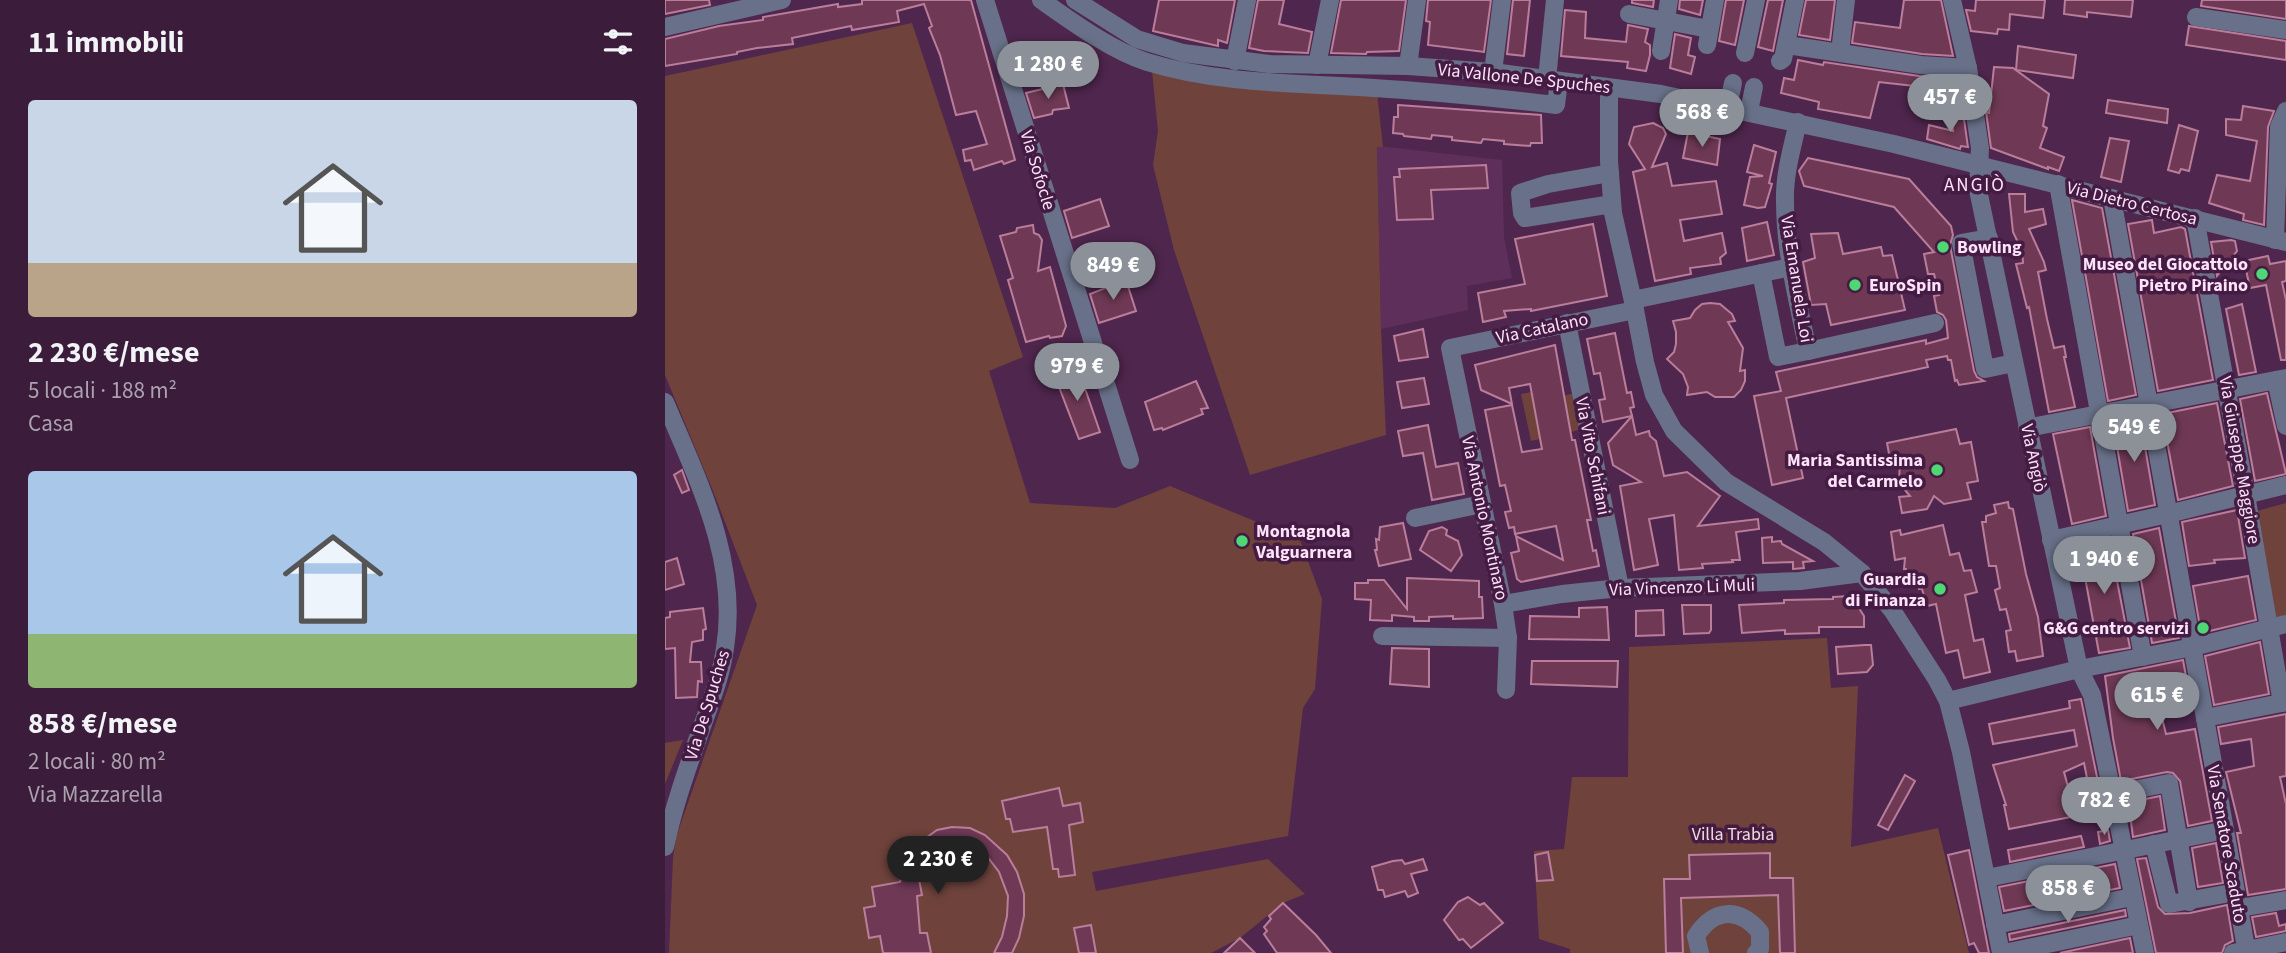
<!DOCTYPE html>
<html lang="it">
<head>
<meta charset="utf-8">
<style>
  :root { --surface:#3b1c3a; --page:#422542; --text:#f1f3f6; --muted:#aca1af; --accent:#8c9099 }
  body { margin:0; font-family:"Source Sans 3",sans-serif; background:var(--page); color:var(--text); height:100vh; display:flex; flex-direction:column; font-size:26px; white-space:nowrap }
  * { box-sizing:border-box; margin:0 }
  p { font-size:23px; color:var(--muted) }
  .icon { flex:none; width:38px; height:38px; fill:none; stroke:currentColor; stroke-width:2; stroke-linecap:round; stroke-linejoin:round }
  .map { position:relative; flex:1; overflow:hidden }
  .sheet { display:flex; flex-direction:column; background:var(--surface); width:665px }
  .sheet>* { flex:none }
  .price { position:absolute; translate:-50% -60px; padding:0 16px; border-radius:24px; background:var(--accent); color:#fff; font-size:23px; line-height:46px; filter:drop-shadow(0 2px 4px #0008) }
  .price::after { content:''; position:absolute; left:50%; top:42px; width:21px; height:16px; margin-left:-10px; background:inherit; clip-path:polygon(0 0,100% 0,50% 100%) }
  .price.selected { background:#222; color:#fff }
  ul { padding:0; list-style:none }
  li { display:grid; align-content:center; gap:14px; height:371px; padding:0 28px }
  li span { display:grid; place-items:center; height:217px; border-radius:7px; color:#555 }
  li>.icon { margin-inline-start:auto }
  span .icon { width:126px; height:126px; fill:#fffc; stroke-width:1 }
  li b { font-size:30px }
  h2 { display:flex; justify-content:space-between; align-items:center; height:84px; padding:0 28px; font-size:30px }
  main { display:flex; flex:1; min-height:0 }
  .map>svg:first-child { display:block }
</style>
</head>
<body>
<main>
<section class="sheet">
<h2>11 immobili<svg class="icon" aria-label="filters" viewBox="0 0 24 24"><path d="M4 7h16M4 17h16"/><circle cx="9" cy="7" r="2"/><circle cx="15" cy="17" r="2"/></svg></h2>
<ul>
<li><span style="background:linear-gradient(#c9d6e8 75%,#b9a48a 0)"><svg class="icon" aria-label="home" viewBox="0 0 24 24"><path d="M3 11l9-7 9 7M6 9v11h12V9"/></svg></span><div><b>2 230 €/mese</b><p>5 locali · 188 m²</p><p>Casa</p></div></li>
<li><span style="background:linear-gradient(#a9c7e8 75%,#8fb573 0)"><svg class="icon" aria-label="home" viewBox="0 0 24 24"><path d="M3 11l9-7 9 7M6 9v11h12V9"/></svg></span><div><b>858 €/mese</b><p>2 locali · 80 m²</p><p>Via Mazzarella</p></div></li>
</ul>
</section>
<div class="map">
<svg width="1621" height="953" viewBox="0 0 1621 953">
  <rect width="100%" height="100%" fill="#4f264d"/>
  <!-- built -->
  <polygon fill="#5f2f5c" points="712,146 837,160 839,237 847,278 802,286 803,310 716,329"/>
  <!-- green -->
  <g fill="#6f433c">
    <polygon points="247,23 358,357 324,371 365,503 450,508 505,486 635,540 657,599 650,689 638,708 623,836 427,872 431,891 603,859 640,894 618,903 575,938 546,953 4,953 8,858 11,837 92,605 48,491 0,375 0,76"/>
    <polygon points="487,71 712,92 718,147 712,147 716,329 721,435 585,475 509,250 488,165 493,131"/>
    <polygon points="880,389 882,398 907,394 914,430 866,441 856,394"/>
    <polygon points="1621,503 1621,617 1611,619 1592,511"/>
    <polygon points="1162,638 1166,688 1193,686 1186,847 1273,828 1304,953 905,953 905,949 874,939 869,851 899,849 907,777 963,777 964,647"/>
    <polygon points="18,740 0,784 0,743"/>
  </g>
  <!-- building -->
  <g fill="#6f3955" stroke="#ba7d9a" stroke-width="2">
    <polygon points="0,0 44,0 45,5 0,14"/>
    <polygon points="197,0 306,0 350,160 339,164 337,161 309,170 306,160 300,161 298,150 322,144 311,111 291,115 275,55 264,28 267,26 259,4 232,11 234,22 187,30 186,26 127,38 128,44 92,48 72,52 72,54 0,66 0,39 54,26 98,20 98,17 173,4 173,7 197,4"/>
    <polygon points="494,0 570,0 562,43 553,40 553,46 488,31"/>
    <polygon points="593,0 619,0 614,24 647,32 643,53 599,51 584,48"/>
    <polygon points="676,0 741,0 734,51 702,52 701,54 666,53"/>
    <polygon points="763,0 826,0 819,52 763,45 765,22 761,21"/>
    <polygon points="848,0 865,0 859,56 842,54"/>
    <polygon points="967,0 989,0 988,7 967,3"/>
    <polygon points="1015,0 1038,0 1035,15 1014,9"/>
    <polygon points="1061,0 1079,0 1070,45 1054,41"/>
    <polygon points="1103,0 1118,0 1108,51 1093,47"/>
    <polygon points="1141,0 1170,0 1165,40 1134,35"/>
    <polygon points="1239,0 1276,0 1288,56 1257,54 1187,43 1190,22 1235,28"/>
    <polygon points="1311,0 1380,0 1378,18 1345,14 1344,30 1333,29 1332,34 1306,31 1301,10 1310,11"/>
    <polygon points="1400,0 1468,0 1466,17 1422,12 1422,17 1399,14"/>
    <polygon points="1537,0 1621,0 1621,19 1536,6"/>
    <polygon points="900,10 921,12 920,38 961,42 963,25 983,29 980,42 985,45 985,55 981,71 962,68 963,62 896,56"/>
    <polygon points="1524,26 1621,41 1621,60 1521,45"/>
    <polygon points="1010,34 1026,38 1023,55 1030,57 1026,74 1005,68"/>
    <polygon points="1353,46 1411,55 1408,78 1351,70"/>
    <polygon points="1133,60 1158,65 1159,62 1254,76 1293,79 1295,91 1214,82 1205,118 1153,109 1154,102 1116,93 1119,78 1129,80"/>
    <polygon points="1329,67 1348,68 1384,94 1378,126 1382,128 1375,148 1399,157 1394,171 1383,167 1383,169 1326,148 1321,112 1324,113"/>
    <polygon points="398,84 404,108 388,110 387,114 369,118 361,93"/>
    <polygon points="1443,100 1503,109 1502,123 1441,113"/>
    <polygon points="733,105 876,115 877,143 866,143 865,146 839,144 839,141 818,139 816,143 787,140 787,137 767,135 766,139 739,136 738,134 728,133 729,117 733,117"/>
    <polygon points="1578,106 1609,111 1603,127 1599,225 1578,220 1579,214 1544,203 1552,175 1585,181 1592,141 1561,135 1561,119 1576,120"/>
    <polygon points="1287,117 1299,119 1303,147 1296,146 1295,149 1262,139 1264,125 1288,131"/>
    <polygon points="988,123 998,128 1001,134 987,167 1002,163 1007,186 1051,181 1057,214 1015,220 1019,241 1057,233 1061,253 1055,258 1056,264 1025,268 1026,274 990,281 968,172 980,169 964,144 969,127"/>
    <polygon points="1514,125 1533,131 1524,171 1516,169 1514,173 1503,170"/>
    <polygon points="1023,132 1055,139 1052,165 1018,158"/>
    <polygon points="1445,138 1464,141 1456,182 1436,177"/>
    <polygon points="1089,145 1111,152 1104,183 1107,184 1100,207 1093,208 1079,205 1085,177 1098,176 1082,172"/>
    <polygon points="1143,158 1244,179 1286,226 1288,235 1285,245 1309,371 1312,377 1319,381 1294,385 1292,380 1290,381 1286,360 1283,360 1282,356 1261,360 1263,367 1121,398 1138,478 1107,485 1089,396 1116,391 1111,372 1261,340 1261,344 1283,338 1281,320 1278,315 1272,312 1269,296 1274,295 1269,274 1263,274 1259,254 1269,252 1229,207 1139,186 1134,171"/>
    <polygon points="821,165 823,188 766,190 768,219 732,220 729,177 735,177 734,169"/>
    <polygon points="1344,194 1360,194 1360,212 1378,209 1381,224 1364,229 1379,262 1381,270 1373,272 1382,319 1389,348 1399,346 1401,357 1399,357 1410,407 1384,412 1364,307 1362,308 1351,264 1358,263 1357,251 1348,232"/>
    <polygon points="435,199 444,226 407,238 399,211"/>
    <polygon points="1407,200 1437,208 1471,395 1443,401"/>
    <polygon points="1487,220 1489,233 1516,227 1520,229 1548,380 1493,391 1463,224"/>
    <polygon points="1102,222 1109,255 1082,261 1077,228"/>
    <polygon points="928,224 942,296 866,311 866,309 839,311 841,317 818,322 813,293 860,284 850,239"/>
    <polygon points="368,225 369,233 374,235 377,240 373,271 385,267 401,326 397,336 385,338 384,336 361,342 343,280 348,278 335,236 351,232 352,228"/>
    <polygon points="1173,233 1178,254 1216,247 1218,256 1227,255 1240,310 1166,325 1161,304 1146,305 1138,262 1150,258 1146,234"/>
    <polygon points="1566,240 1570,241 1572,251 1552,276 1546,242"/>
    <polygon points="1603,256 1605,264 1621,261 1621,281 1617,282 1621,300 1621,360 1616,360 1601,285 1585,288 1579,261"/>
    <polygon points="461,280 471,311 434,323 425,294"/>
    <polygon points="1045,303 1055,304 1067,314 1070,321 1063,322 1078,348 1075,371 1080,370 1080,381 1076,390 1069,397 1050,397 1042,392 1022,395 1023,387 1018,374 1002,359 1009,352 1011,344 1011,332 1008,321 1025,318 1030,310 1037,304"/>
    <polygon points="1577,304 1591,372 1574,375 1561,309"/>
    <polygon points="758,329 763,357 734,361 729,336"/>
    <polygon points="950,333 962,393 966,392 969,407 965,408 967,416 938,422 934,400 940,399 935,373 929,374 922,339"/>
    <polygon points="890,345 907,440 910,440 926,520 922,520 928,551 931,550 934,566 856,582 852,579 846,553 854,551 851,536 898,560 891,526 850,534 849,527 844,528 840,512 846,511 840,485 835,486 820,410 847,405 857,452 877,449 865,384 844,388 847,404 816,390 810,365"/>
    <polygon points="413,368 435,432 414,439 389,374"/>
    <polygon points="759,378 764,404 737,408 732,382"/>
    <polygon points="531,381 543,408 536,409 538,414 498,430 497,428 489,430 480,402"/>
    <polygon points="1602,393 1621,474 1590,481 1575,399"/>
    <polygon points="1552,403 1568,486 1513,500 1497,414"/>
    <polygon points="967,416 971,435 984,431 985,436 991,441 999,476 1022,472 1055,496 1033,526 1093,519 1094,529 1071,532 1075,560 1067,560 1068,562 1037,564 1038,568 1014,570 1009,515 984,519 993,565 969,570 955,486 976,482 948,465 943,443"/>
    <polygon points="1475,418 1490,505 1463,511 1448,423"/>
    <polygon points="763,425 771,467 793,463 799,494 767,500 758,453 738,456 733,431"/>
    <polygon points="1425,427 1441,516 1407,524 1388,434"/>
    <polygon points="1291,429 1295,444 1306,442 1313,481 1302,483 1306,499 1279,504 1269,496 1262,509 1237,513 1234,497 1245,496 1234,483 1235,459 1225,459 1222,443"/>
    <polygon points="17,470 24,490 17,493 9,475"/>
    <polygon points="1343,502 1344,508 1348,509 1361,574 1373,617 1378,656 1352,661 1350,651 1344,652 1341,631 1346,630 1341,609 1335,610 1330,590 1335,588 1331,566 1324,566 1317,522 1321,522 1321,516 1331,513 1329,505"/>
    <polygon points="1572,510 1580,558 1549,560 1550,563 1524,566 1517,522"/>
    <polygon points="738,523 746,559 714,566 710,550 712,550 711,539 714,540 715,527"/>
    <polygon points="1278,525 1285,555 1294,553 1299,571 1306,570 1312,592 1300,595 1309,641 1318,639 1325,672 1299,678 1293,650 1281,653 1271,604 1262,606 1257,589 1254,589 1253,576 1243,578 1241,569 1239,569 1240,558 1230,560 1226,532 1235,530 1236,535"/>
    <polygon points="777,527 782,530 781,535 793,541 797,555 786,571 755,550 764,531"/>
    <polygon points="1494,528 1514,638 1487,643 1468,534"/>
    <polygon points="1107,537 1107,542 1116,541 1117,544 1148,561 1138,562 1139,568 1128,569 1128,562 1098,563 1097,538"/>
    <polygon points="1444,539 1465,648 1434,653 1414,545"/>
    <polygon points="12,558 19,584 0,590 0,562"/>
    <polygon points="1583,576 1591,620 1536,633 1528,586"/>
    <polygon points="742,578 814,581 814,597 817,597 818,618 788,619 788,616 764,617 764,621 749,621 749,617 727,615 727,621 705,620 706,600 690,599 690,583 703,583 703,580 719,580 742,609"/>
    <polygon points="1186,596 1199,616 1199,627 1154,627 1154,633 1120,634 1120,630 1077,633 1074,605 1119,603 1119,600 1168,599 1168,597"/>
    <polygon points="1017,605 1046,605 1046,630 1044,633 1019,634"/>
    <polygon points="942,607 944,640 864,639 865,616 914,617 914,608"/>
    <polygon points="38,608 41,629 38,630 38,640 27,642 25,662 36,662 37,682 33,681 32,697 11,698 10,648 0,649 0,618 5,617 5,612"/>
    <polygon points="998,610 999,635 971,636 971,611"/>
    <polygon points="1595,642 1604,694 1549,705 1540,656"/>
    <polygon points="1200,645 1206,645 1208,665 1202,672 1173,674 1171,647"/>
    <polygon points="727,648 764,649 764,687 725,684"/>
    <polygon points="1518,660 1527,710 1496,714 1501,734 1530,729 1547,821 1523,826 1515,781 1508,773 1502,772 1456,781 1448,738 1440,676"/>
    <polygon points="867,661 953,661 952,687 866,684"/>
    <polygon points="1416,699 1439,811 1429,813 1419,763 1399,772 1411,816 1344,829 1339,805 1341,805 1328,765 1412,746 1409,730 1328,744 1324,724 1405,708 1404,701"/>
    <polygon points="1621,714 1621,776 1615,777 1621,804 1621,889 1583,895 1572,833 1576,833 1561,772 1589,766 1586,739 1556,744 1553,727"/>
    <polygon points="1240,775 1250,781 1223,830 1213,825"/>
    <polygon points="394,788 398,806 415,803 418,822 404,825 410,875 394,877 393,869 388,869 382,827 348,832 345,819 341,819 337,801"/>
    <polygon points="1495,796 1500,830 1468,837 1464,806 1462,807 1461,803"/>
    <polygon points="287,827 305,828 320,835 342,855 352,872 359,894 359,916 354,938 347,953 329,953 337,937 342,916 343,896 334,872 324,859 310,847 287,843 278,845 261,857 254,879 257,895 252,896 255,933 262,933 266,953 218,953 215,936 204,938 199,908 210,906 207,887 235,882 241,858 250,846 272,830"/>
    <polygon points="1443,830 1445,841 1435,844 1433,832"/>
    <polygon points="1416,836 1419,847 1345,862 1343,850"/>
    <polygon points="1551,843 1558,883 1533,887 1527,848"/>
    <polygon points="1304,850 1319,927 1324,953 1314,953 1309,943 1304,945 1283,855"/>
    <polygon points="883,852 888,880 872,881 870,855"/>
    <polygon points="1105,853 1105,878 1128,878 1130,953 1115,953 1113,895 1016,898 1018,953 1001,953 999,879 1025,879 1024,855"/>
    <polygon points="1481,858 1493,907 1500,914 1525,913 1562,905 1568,941 1560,945 1557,953 1491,953 1472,859"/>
    <polygon points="758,859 762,870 746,874 753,893 743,897 740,891 720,897 718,890 713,890 707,867 728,861 737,860 740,864"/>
    <polygon points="1450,864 1455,888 1339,911 1334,887"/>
    <polygon points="803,897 815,905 819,903 838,923 806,948 798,939 794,940 779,920 793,902"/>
    <polygon points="618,903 651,935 666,953 612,953 599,934 602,931 599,927 606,919 604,916"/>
    <polygon points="1460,910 1461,916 1345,940 1344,934"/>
    <polygon points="1611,913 1614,926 1621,924 1621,931 1591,937 1587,917"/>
    <polygon points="426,925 431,953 414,953 409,928"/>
    <polygon points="575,938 590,953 559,953"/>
    <polygon points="1465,938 1468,953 1395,953"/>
  </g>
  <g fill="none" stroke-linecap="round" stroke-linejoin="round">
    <!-- minor -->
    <g stroke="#687189" stroke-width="18">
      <polyline points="320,0 465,460"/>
      <path d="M376 0C406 21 447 51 482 62 550 83 624 83 694 87 759 91 825 97 891 105L894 81"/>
      <polyline points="410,0 472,39 518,53 604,64 743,66 828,72 996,94 1229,144 1621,242"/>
      <polyline points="1287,0 1303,68 1315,148 1313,190 1414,669 1427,695 1480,953"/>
      <polyline points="964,14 1044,29"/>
      <polyline points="1531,17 1621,30"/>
      <polyline points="0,27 117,0"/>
      <polyline points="1042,45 1050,0"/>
      <polyline points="1122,45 1256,65 1303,68"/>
      <polyline points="996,51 1004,0"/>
      <polyline points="1175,52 1181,0"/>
      <polyline points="1080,53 1091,0"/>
      <polyline points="570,61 582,0"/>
      <polyline points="1115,61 1118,59 1130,0"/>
      <polyline points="652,65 665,0"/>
      <polyline points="743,66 752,0"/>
      <polyline points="828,72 837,0"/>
      <polyline points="882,79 890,0"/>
      <polyline points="944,88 944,161 948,213 970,310 980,362 989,395 1009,431 1061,482 1159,542 1197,573 1227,610 1272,680 1283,701 1296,752 1336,953"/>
      <polyline points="1063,107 1068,83"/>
      <polyline points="1084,111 1089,87"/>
      <path d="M1133 122C1127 148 1119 175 1120 202 1120 252 1133 302 1143 351L1270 323"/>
      <polyline points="945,173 883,184 855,193 857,213 860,218 947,204"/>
      <polyline points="1393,184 1478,657"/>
      <polyline points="1447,198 1582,953"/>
      <polyline points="1530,218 1581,495 1617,703"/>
      <polyline points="1324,238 1296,243 1320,369 1349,363"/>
      <polyline points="1610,240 1614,127 1621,111"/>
      <polyline points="1096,273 1113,357 1143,351"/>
      <polyline points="968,300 1126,267"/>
      <polyline points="902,323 955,588"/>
      <polyline points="1611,380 1621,426"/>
      <path d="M0 402C33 481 74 560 60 648 56 678 44 706 34 735 21 772 8 809 0 847"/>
      <polyline points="1362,428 1621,378"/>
      <polyline points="750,518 817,504"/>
      <polyline points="1386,540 1503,514 1621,485"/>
      <polyline points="838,604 897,594 955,588 1135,581 1197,573"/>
      <polyline points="717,636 843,638"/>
      <polyline points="841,690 843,638 838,604 785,348 970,310"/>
      <polyline points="1283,701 1414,669 1528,647 1621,624"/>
      <polyline points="1540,718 1621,702"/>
      <polyline points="1448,794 1504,783 1524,902"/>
      <polyline points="1489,844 1504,904 1571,892"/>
      <polyline points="1322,878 1560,830"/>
      <polyline points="1575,908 1621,900"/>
      <polyline points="1330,925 1467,897"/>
      <path d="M1035 953 1031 936C1049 908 1074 907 1095 932V949L1091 953"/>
      <polyline points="1339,953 1474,925"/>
      <polyline points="1568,953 1621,942"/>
    </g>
  </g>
  <!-- markers -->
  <g fill="#4fd675" stroke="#441b42" stroke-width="2.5">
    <circle cx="1278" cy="247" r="7"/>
    <circle cx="1597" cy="274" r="7"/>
    <circle cx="1190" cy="285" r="7"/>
    <circle cx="1272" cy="470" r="7"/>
    <circle cx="577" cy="541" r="7"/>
    <circle cx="1275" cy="589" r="7"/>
    <circle cx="1538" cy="628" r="7"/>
  </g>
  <g text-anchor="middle" stroke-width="7" stroke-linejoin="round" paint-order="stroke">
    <!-- street labels -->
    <g font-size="18" fill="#fde2fa" stroke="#441b42">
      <text transform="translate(859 78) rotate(6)" y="6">Via Vallone De Spuches</text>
      <text transform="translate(373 170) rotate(73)" y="6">Via Sofocle</text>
      <text transform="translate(1467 203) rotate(14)" y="6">Via Dietro Certosa</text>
      <text transform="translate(1132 279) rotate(81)" y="6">Via Emanuela Loi</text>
      <text transform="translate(877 328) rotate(-12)" y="6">Via Catalano</text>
      <text transform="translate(928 456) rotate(79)" y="6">Via Vito Schifani</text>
      <text transform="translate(1369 458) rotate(78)" y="6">Via Angiò</text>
      <text transform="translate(1575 460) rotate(80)" y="6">Via Giuseppe Maggiore</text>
      <text transform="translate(820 518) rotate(78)" y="6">Via Antonio Montinaro</text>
      <text transform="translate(1017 587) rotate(-2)" y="6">Via Vincenzo Li Muli</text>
      <text transform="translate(42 705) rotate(-73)" y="6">Via De Spuches</text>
      <text transform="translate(1562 844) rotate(80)" y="6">Via Senatore Scaduto</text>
    </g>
    <!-- poi labels -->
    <g font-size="18" font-weight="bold" fill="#fde2fa" stroke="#441b42" text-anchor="end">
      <text x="1292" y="253" text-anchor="start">Bowling</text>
      <text x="1583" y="270">Museo del Giocattolo<tspan x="1583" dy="21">Pietro Piraino</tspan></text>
      <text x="1204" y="291" text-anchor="start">EuroSpin</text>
      <text x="1258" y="466">Maria Santissima<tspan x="1258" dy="21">del Carmelo</tspan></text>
      <text x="591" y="537" text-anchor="start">Montagnola<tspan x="591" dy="21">Valguarnera</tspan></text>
      <text x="1261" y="585">Guardia<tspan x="1261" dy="21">di Finanza</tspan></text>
      <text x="1524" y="634">G&amp;G centro servizi</text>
    </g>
    <!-- park labels -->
    <g font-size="18" fill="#f1dcd9" stroke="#441b42">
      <text x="1068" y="840">Villa Trabia</text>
    </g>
    <!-- neighbourhood labels -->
    <g font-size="19" letter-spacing="2" fill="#fde2fa" stroke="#441b42">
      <text x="1310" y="191">ANGIÒ</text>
    </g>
  </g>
</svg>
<b class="price" style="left:383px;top:101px">1 280 €</b>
<b class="price" style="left:1285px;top:134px">457 €</b>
<b class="price" style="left:1037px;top:149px">568 €</b>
<b class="price" style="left:448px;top:302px">849 €</b>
<b class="price" style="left:412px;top:403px">979 €</b>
<b class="price" style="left:1469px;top:464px">549 €</b>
<b class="price" style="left:1439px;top:596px">1 940 €</b>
<b class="price" style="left:1492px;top:732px">615 €</b>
<b class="price" style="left:1439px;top:837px">782 €</b>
<b class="price selected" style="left:273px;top:896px">2 230 €</b>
<b class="price" style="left:1403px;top:925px">858 €</b>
</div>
</main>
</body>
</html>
